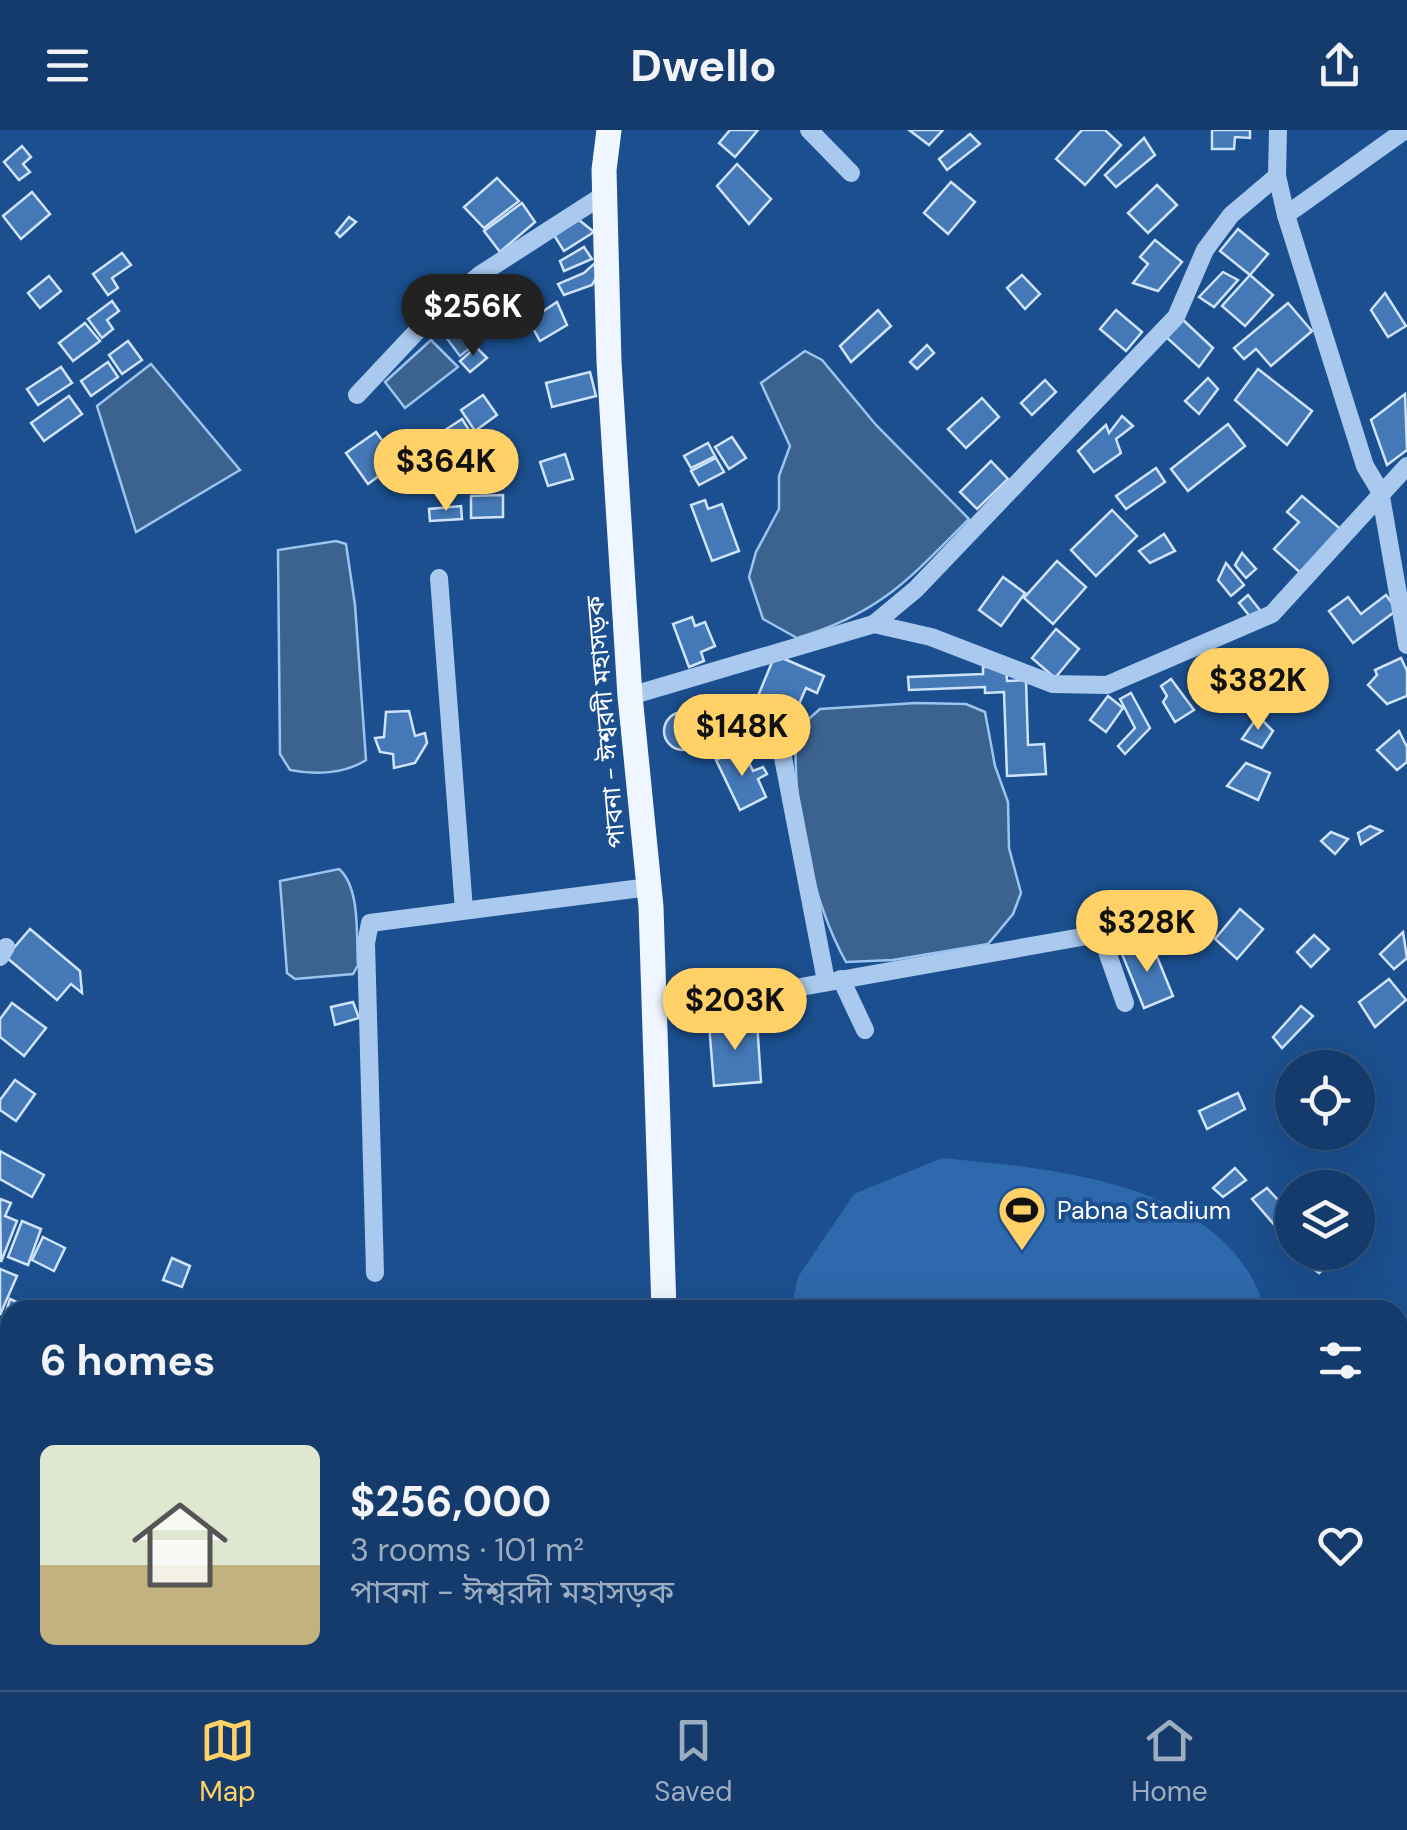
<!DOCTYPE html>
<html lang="en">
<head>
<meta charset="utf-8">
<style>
  :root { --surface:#143b6b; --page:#214673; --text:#f1f3f6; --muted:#9dadc1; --line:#33557e; --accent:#ffd166 }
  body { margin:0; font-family:"DM Sans","Noto Sans Bengali",sans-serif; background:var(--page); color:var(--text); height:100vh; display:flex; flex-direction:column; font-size:38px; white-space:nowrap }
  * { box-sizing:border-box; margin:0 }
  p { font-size:32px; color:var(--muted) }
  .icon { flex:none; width:55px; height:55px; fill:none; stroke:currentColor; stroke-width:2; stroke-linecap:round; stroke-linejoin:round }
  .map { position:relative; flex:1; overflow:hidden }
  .side { position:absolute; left:0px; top:1170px; width:1408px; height:390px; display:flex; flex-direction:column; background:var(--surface); border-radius:30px 30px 0 0; box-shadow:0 10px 40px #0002,0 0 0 2px var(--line) }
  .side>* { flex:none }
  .tools { position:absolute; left:1275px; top:920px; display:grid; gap:20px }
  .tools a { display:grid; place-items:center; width:100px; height:100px; border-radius:50%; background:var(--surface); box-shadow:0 10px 40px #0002,0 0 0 2px var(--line); font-size:50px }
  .price { position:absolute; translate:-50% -85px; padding:0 22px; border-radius:35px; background:var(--accent); color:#111; font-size:32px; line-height:65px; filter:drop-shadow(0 2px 5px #0008) }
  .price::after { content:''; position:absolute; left:50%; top:60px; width:30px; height:22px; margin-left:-15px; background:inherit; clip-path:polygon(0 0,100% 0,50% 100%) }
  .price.active { background:#222; color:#fff }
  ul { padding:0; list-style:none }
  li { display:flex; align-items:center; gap:30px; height:250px; padding:0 40px }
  li span { display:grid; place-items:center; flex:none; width:280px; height:200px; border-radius:15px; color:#555 }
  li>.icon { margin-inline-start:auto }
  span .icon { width:120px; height:120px; fill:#fffc; stroke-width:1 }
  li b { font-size:42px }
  h2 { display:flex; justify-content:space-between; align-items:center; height:120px; padding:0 40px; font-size:42px }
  header { display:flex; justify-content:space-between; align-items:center; height:130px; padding:0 40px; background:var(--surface); font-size:45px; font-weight:700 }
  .menu { display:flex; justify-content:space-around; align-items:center; height:140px; border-top:2px solid var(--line); background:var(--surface); font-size:28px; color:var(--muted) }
  .menu a { display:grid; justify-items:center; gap:5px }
  .menu .active { color:var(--accent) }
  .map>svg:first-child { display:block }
</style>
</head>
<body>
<header><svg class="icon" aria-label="menu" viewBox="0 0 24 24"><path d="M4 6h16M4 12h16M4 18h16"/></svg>Dwello<svg class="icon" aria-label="share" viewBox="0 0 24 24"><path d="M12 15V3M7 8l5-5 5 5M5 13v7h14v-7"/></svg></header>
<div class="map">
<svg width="1407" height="1560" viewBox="0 0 1407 1560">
  <rect width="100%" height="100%" fill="#1b4f8f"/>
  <!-- green -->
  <path fill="#2e69ad" d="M942 1028C1052 1039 1228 1051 1265 1180H791L798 1147 854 1064Z"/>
  <!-- water -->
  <g fill="#3c6290" stroke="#9cc4f0" stroke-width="2.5">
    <polygon points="471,164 497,196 460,226 436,194"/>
    <polygon points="431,210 458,237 405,278 385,252"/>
    <path d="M805 221 822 230 876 295 969 389C910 448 880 484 797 508L763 489 749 447 756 422 779 379V346L790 316 761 253Z"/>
    <polygon points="151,234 240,340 136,402 97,276"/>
    <path d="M336 411 346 414 355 475 366 630C345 644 314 645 290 640L280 624 278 420Z"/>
    <path d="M916 573 966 574 985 582 995 636 1008 672 1009 718 1021 763 1013 784 988 814 893 830 846 832C812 771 790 668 797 599L820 579Z"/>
    <path d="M339 739C361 758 356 808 358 835L353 844 295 849 287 843 280 751Z"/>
  </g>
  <!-- building -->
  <g fill="#4478b7" stroke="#cfe3fa" stroke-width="2.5">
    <polygon points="730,0 758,0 735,27 719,13"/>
    <polygon points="909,0 943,0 929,15"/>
    <polygon points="1082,0 1105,0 1121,15 1085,55 1056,29"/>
    <polygon points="1212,0 1250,0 1250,8 1235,7 1234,19 1212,19"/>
    <polygon points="970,4 980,14 947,40 939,29"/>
    <polygon points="1144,8 1155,25 1116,57 1105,45"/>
    <polygon points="22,16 31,27 23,34 30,42 19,50 4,32"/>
    <polygon points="737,34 771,69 749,94 717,56"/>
    <polygon points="497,48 519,71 484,98 464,77"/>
    <polygon points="951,52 975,72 948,104 924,83"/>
    <polygon points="1157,55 1177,75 1148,103 1128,83"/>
    <polygon points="32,62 50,84 21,109 3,86"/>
    <polygon points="522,73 535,92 500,122 484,101"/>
    <polygon points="349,87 356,92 340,107 336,103"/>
    <polygon points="579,90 594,102 564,121 552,102"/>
    <polygon points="1238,99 1268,124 1250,145 1220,121"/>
    <polygon points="1155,110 1182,132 1158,161 1133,153 1148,134 1140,127"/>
    <polygon points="584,117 592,129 564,141 560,131"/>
    <polygon points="122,123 131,135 112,148 118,158 108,165 93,144"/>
    <polygon points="595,133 602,138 592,155 564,165 558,154 584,143"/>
    <polygon points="1223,142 1238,150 1214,177 1199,167"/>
    <polygon points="1022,145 1040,164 1025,179 1007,158"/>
    <polygon points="1250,145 1273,165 1245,196 1222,176"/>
    <polygon points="49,146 61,161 40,178 28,163"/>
    <polygon points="1385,163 1406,196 1388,207 1371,180"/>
    <polygon points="534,169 537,178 525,185 518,178"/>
    <polygon points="112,171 119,181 107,190 113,199 102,208 88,189"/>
    <polygon points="557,172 567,195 540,211 529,191"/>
    <polygon points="1288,173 1312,201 1271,236 1256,219 1244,229 1234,218"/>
    <polygon points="878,180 891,196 851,232 840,216"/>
    <polygon points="1116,180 1142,202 1126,221 1100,199"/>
    <polygon points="1182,189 1213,218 1199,237 1165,206"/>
    <polygon points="85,193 100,211 73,231 59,213"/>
    <polygon points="128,211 142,230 122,244 109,225"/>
    <polygon points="927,215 934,223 917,239 910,232"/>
    <polygon points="476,217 487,228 470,242 460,231"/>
    <polygon points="108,232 118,247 91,266 81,251"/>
    <polygon points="61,237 72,253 38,275 27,259"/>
    <polygon points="1258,239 1312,281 1287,315 1235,270"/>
    <polygon points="590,242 596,266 552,277 546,253"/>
    <polygon points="1208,248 1218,259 1199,284 1185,271"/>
    <polygon points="1045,250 1056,262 1032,285 1021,273"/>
    <polygon points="1405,264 1407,320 1387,335 1371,290"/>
    <polygon points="483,265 497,285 475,301 461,280"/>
    <polygon points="69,266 82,284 44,311 31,293"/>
    <polygon points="982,268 999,287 966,318 948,299"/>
    <polygon points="1122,286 1133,296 1116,309 1121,323 1094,342 1078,321 1106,295 1109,303"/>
    <polygon points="462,289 478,314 445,335 430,310"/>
    <polygon points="1228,294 1245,316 1188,361 1171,339"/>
    <polygon points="376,302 398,332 368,354 346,323"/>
    <polygon points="732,307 746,328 729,339 715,317"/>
    <polygon points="428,312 443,335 414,354 399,331"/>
    <polygon points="708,313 715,326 691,338 684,326"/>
    <polygon points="565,324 573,349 548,356 540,332"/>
    <polygon points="716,328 724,342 699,355 691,341"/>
    <polygon points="991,331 1008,349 977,379 960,362"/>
    <polygon points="1156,338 1165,352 1126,379 1116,366"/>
    <polygon points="503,365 503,387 471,388 471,366"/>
    <polygon points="1302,366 1344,402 1304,446 1274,419 1299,392 1287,382"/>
    <polygon points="705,370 708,379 722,374 739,421 712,431 691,375"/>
    <polygon points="461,376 462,389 430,391 429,379"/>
    <polygon points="1112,380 1137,406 1096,446 1071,420"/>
    <polygon points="1164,404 1175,421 1150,433 1139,421"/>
    <polygon points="1242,423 1256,439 1246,448 1235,435"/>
    <polygon points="1057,431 1086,457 1053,494 1024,468"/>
    <polygon points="1226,433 1244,455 1231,466 1218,450"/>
    <polygon points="1003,447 1025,463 1001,496 979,480"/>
    <polygon points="1248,465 1263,484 1252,489 1239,473"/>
    <polygon points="1386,465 1397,480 1353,513 1329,481 1348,467 1361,484"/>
    <polygon points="692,487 695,496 705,492 715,516 701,522 704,531 689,537 673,494"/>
    <polygon points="1056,499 1079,519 1055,548 1032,528"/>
    <polygon points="775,525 824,546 817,563 806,558 796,581 758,566"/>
    <polygon points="1401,528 1407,541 1407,566 1387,574 1368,555 1377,545 1375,540"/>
    <polygon points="1006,536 1007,551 1026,550 1028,615 1044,614 1046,644 1007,646 1004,562 985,563 985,557 909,560 908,547 983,544 983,537"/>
    <polygon points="1171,549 1194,580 1175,592 1163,572 1167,566 1161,556"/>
    <polygon points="1131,563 1150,598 1125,624 1118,616 1135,598 1120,569"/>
    <polygon points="1108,566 1123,578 1106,602 1090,590"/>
    <polygon points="409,581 415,606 425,603 427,613 415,633 394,638 393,624 380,622 375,608 384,607 386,582"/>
    <circle cx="683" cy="601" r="19"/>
    <polygon points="1258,586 1273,601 1262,618 1242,609"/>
    <polygon points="1399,601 1407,617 1407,632 1397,640 1377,620"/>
    <polygon points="742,618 753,641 763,637 767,644 758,649 766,667 740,680 716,630"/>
    <polygon points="1246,633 1270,643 1258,670 1227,656"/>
    <polygon points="1370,696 1382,701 1361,714 1358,703"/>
    <polygon points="1331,702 1348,709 1335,724 1321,711"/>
    <polygon points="1240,779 1263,799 1237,829 1215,809"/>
    <polygon points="30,799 80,841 82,863 71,854 57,870 6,827"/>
    <polygon points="1403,802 1407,828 1394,839 1380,824"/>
    <polygon points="1314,805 1329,819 1311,837 1297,822"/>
    <polygon points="1151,812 1173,866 1144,878 1122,824"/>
    <polygon points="1389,849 1406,870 1375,897 1359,872"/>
    <polygon points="353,872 359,888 335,895 331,877"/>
    <polygon points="12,873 46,898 24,926 0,907 0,889"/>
    <polygon points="1301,876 1313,886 1282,918 1273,907"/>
    <polygon points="757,891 761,952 714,956 709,894"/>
    <polygon points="15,950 35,964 16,991 0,980 0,970"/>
    <polygon points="1238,963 1245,979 1207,999 1199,981"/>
    <polygon points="0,1021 44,1045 32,1067 0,1049"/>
    <polygon points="1235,1038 1246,1050 1223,1067 1213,1058"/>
    <polygon points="1267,1058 1292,1085 1292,1096 1283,1105 1252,1069"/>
    <polygon points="0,1069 11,1073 5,1086 17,1091 1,1132"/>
    <polygon points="1358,1076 1368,1086 1358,1100"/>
    <polygon points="22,1091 41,1099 28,1135 8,1127"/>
    <polygon points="43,1107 65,1118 54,1141 32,1130"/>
    <polygon points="1306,1122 1322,1122 1332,1131 1319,1143 1301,1129"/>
    <polygon points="172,1128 190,1136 182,1157 163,1150"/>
    <polygon points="0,1139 17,1146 0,1185"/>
    <polygon points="10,1169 34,1180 10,1180 10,1207 0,1202"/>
    <polygon points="1400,1196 1407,1202 1407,1238 1398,1229"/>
    <polygon points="52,1550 108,1550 128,1558 47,1560"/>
    <polygon points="171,1550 190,1550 210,1560 166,1560"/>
    <polygon points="339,1550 365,1550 361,1560"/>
    <polygon points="390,1550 413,1550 408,1560 387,1560"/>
    <polygon points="510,1550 557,1550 554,1560 507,1560"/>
    <polygon points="603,1550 634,1550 633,1560 602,1560"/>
  </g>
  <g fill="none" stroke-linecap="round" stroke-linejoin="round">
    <!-- minor -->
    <g stroke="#a9c9ee" stroke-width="18">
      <polyline points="809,0 851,43"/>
      <polyline points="1278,0 1277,46 1286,85 1365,336 1380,361 1407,515"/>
      <polyline points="1286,85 1405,0"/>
      <polyline points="357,265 434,183 481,144 605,64"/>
      <polyline points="439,448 464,780"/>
      <polyline points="874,494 916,459 1176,187 1205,120 1231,85 1277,46"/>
      <polyline points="630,566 874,494 931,507 1053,554 1107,555 1272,484 1407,336"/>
      <polyline points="775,586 826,851"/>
      <polyline points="0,827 6,817"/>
      <polyline points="841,849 865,900"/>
      <polyline points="654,877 750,866 1087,806 1104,813 1125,873"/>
      <polyline points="375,1143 366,813 370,793 649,757"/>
      <polyline points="0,1216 10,1220"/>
      <polyline points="1398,1535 1407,1528"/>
      <polyline points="779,1550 794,1560"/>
      <polyline points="1364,1560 1377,1550"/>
    </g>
    <!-- major -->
    <g stroke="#f0f6ff" stroke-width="25">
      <polyline points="609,0 604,40 609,232 630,566 651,777 664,1180"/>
      <polyline points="646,1560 647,1550"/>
    </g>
  </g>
  <!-- icons -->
  <defs>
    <g id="stadium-pin" transform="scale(2.5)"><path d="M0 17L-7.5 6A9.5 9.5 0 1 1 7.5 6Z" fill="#ffd166" stroke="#1b4f8f"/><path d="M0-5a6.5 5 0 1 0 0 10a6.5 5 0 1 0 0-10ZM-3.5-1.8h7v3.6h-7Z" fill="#111"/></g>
  </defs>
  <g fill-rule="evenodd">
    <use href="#stadium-pin" x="1022" y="1080"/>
  </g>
  <g text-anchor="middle" stroke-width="8" stroke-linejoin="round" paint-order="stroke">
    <!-- street labels -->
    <g font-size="25" fill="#fff" stroke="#1b4f8f">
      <text transform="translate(605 592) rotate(-95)" y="9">পাবনা - ঈশ্বরদী মহাসড়ক</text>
    </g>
    <!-- poi labels -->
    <g font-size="25" fill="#fff" stroke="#1b4f8f" text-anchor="start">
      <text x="1057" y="1089">Pabna Stadium</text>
    </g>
  </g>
</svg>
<div class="tools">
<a><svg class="icon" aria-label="locate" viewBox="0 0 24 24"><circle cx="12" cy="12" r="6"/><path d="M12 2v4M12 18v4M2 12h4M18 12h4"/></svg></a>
<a><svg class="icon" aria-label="layers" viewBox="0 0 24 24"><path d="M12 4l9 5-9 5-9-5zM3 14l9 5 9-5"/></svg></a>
</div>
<b class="price active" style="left:473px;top:229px">$256K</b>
<b class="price" style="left:446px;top:384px">$364K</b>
<b class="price" style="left:1258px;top:603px">$382K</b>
<b class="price" style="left:742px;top:649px">$148K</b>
<b class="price" style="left:1147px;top:845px">$328K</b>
<b class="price" style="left:735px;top:923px">$203K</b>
<section class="side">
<h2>6 homes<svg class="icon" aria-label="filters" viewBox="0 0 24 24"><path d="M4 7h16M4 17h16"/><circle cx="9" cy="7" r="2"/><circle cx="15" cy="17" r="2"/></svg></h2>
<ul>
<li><span style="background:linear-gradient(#dfe7d0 60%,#c2b280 0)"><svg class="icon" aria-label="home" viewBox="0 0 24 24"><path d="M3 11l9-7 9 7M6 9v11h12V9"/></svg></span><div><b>$256,000</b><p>3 rooms · 101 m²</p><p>পাবনা - ঈশ্বরদী মহাসড়ক</p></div><svg class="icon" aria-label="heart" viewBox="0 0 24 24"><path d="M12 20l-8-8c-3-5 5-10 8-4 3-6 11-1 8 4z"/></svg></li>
</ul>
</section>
</div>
<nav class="menu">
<a class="active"><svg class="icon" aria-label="map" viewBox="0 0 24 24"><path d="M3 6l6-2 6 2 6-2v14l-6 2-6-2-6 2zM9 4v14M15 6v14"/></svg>Map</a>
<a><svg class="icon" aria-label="saved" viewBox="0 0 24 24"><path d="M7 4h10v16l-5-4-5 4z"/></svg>Saved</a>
<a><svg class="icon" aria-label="home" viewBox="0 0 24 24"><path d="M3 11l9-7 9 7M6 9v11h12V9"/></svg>Home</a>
</nav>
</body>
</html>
